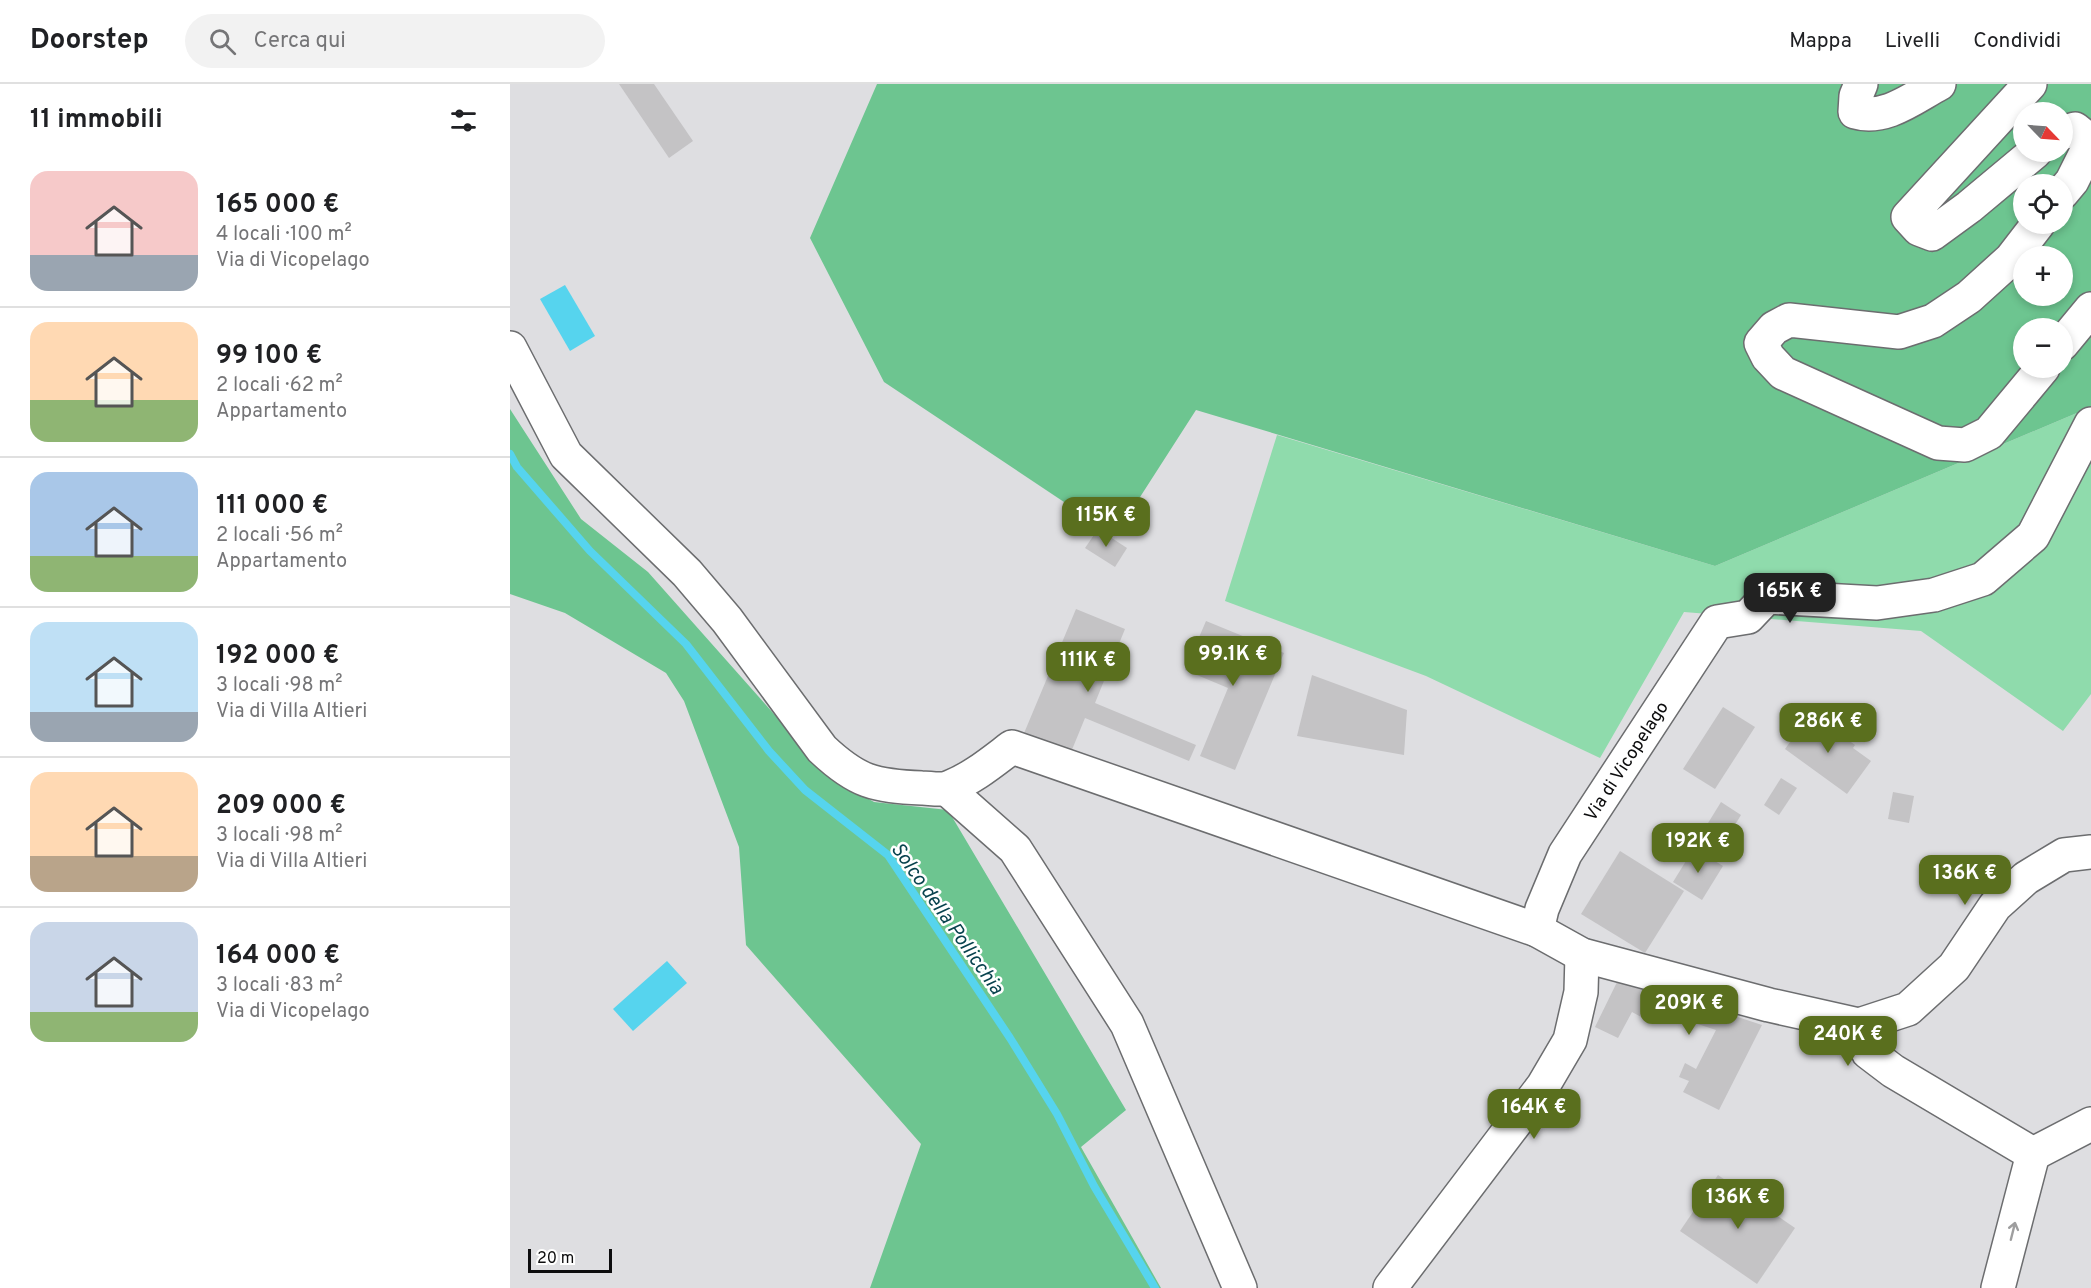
<!DOCTYPE html>
<html lang="it">
<head>
<meta charset="utf-8">
<style>
  :root { --surface:#fff; --page:#f2f2f2; --text:#202124; --muted:#757577; --line:#e0e0e0; --accent:#5a6f1e }
  body { margin:0; font-family:Overpass,sans-serif; background:var(--page); color:var(--text); height:100vh; display:flex; flex-direction:column; font-size:22px; white-space:nowrap }
  * { box-sizing:border-box; margin:0 }
  p { font-size:20px; color:var(--muted) }
  .icon { flex:none; width:33px; height:33px; fill:none; stroke:currentColor; stroke-width:2; stroke-linecap:round; stroke-linejoin:round }
  .map { position:relative; flex:1; overflow:hidden }
  .side { display:flex; flex-direction:column; background:var(--surface); width:510px }
  .side>* { flex:none }
  .needle { width:39px; rotate:115deg }
  .buttons { position:absolute; left:1503px; top:18px; display:grid; gap:12px }
  .buttons a { display:grid; place-items:center; width:60px; height:60px; border-radius:50%; background:var(--surface); box-shadow:0 3px 9px #0003; font-size:30px }
  .scale { position:absolute; left:18px; bottom:15px; width:84px; box-sizing:border-box; padding-left:6px; border:3px solid #0d0d0e; border-top:0; font-size:16px; line-height:21px; white-space:nowrap; color:#0d0d0e; -webkit-text-stroke:4px #fff; paint-order:stroke }
  .price { position:absolute; translate:-50% -51px; padding:0 14px; border-radius:12px; background:var(--accent); color:#fff; font-size:20px; line-height:39px; filter:drop-shadow(0 2px 3px #0008) }
  .price::after { content:''; position:absolute; left:50%; top:36px; width:18px; height:14px; margin-left:-9px; background:inherit; clip-path:polygon(0 0,100% 0,50% 100%) }
  .price.active { background:#222; color:#fff }
  ul { padding:0; list-style:none }
  li { display:flex; align-items:center; gap:18px; height:150px; padding:0 30px }
  li+li { border-top:2px solid var(--line) }
  li span { display:grid; place-items:center; flex:none; width:168px; height:120px; border-radius:18px; color:#555 }
  li>.icon { margin-inline-start:auto }
  span .icon { width:72px; height:72px; fill:#fffc; stroke-width:1 }
  li b { font-size:26px }
  h2 { display:flex; justify-content:space-between; align-items:center; height:72px; padding:0 30px; font-size:26px }
  header { display:flex; align-items:center; gap:36px; box-sizing:border-box; height:84px; padding:0 30px; background:var(--surface); border-bottom:2px solid var(--line) }
  header strong { font-size:28px }
  nav { display:flex; gap:33px; margin-inline-start:auto; font-size:21px }
  .search { width:420px; height:54px; background:var(--page); display:flex; align-items:center; gap:15px; box-sizing:border-box; padding:0 21px; border-radius:33px; color:var(--muted); font-size:22px }
  main { display:flex; flex:1; min-height:0 }
  .map>svg:first-child { display:block }
</style>
</head>
<body>
<header>
<strong>Doorstep</strong>
<div class="search"><svg class="icon" aria-label="search" viewBox="0 0 24 24"><circle cx="10" cy="10" r="6"/><path d="M15 15l6 6"/></svg>Cerca qui</div>
<nav><a>Mappa</a><a>Livelli</a><a>Condividi</a></nav>
</header>
<main>
<section class="side">
<h2>11 immobili<svg class="icon" aria-label="filters" viewBox="0 0 24 24"><path d="M4 7h16M4 17h16"/><circle cx="9" cy="7" r="2"/><circle cx="15" cy="17" r="2"/></svg></h2>
<ul>
<li><span style="background:linear-gradient(#f6c9c9 70%,#9aa5b1 0)"><svg class="icon" aria-label="home" viewBox="0 0 24 24"><path d="M3 11l9-7 9 7M6 9v11h12V9"/></svg></span><div><b>165 000 €</b><p>4 locali · 100 m²</p><p>Via di Vicopelago</p></div></li>
<li><span style="background:linear-gradient(#ffd9b3 65%,#8fb573 0)"><svg class="icon" aria-label="home" viewBox="0 0 24 24"><path d="M3 11l9-7 9 7M6 9v11h12V9"/></svg></span><div><b>99 100 €</b><p>2 locali · 62 m²</p><p>Appartamento</p></div></li>
<li><span style="background:linear-gradient(#a9c7e8 70%,#8fb573 0)"><svg class="icon" aria-label="home" viewBox="0 0 24 24"><path d="M3 11l9-7 9 7M6 9v11h12V9"/></svg></span><div><b>111 000 €</b><p>2 locali · 56 m²</p><p>Appartamento</p></div></li>
<li><span style="background:linear-gradient(#bfe0f5 75%,#9aa5b1 0)"><svg class="icon" aria-label="home" viewBox="0 0 24 24"><path d="M3 11l9-7 9 7M6 9v11h12V9"/></svg></span><div><b>192 000 €</b><p>3 locali · 98 m²</p><p>Via di Villa Altieri</p></div></li>
<li><span style="background:linear-gradient(#ffd9b3 70%,#b9a48a 0)"><svg class="icon" aria-label="home" viewBox="0 0 24 24"><path d="M3 11l9-7 9 7M6 9v11h12V9"/></svg></span><div><b>209 000 €</b><p>3 locali · 98 m²</p><p>Via di Villa Altieri</p></div></li>
<li><span style="background:linear-gradient(#c9d6e8 75%,#8fb573 0)"><svg class="icon" aria-label="home" viewBox="0 0 24 24"><path d="M3 11l9-7 9 7M6 9v11h12V9"/></svg></span><div><b>164 000 €</b><p>3 locali · 83 m²</p><p>Via di Vicopelago</p></div></li>
</ul>
</section>
<div class="map">
<svg width="1581" height="1204" viewBox="0 0 1581 1204">
  <rect width="100%" height="100%" fill="#dedee1"/>
  <!-- green -->
  <polygon fill="#8fdbac" points="1581,323 1581,610 1553,647 1411,547 1174,528 1090,674 916,592 715,517 767,351 1205,482"/>
  <!-- forest -->
  <g fill="#6dc590" fill-rule="evenodd">
    <path d="M367 0H1581V323L1205 482 686 326 605 452 374 298 300 154ZM1514 28H1552V68H1514ZM1514 100H1552V140H1514ZM1514 172H1552V212H1514ZM1514 244H1552V284H1514Z"/>
    <polygon points="0,325 71,435 138,488 319,692 364,718 438,726 616,1026 571,1063 651,1204 360,1204 411,1060 236,861 229,763 174,617 156,589 55,529 0,510"/>
  </g>
  <!-- water -->
  <g fill="#56d4ee">
    <polygon points="55,201 85,252 60,267 30,215"/>
    <polygon points="157,877 177,899 123,947 103,925"/>
  </g>
  <g fill="none" stroke-linecap="round" stroke-linejoin="round">
    <!-- stream -->
    <polyline stroke="#56d4ee" stroke-width="8" points="0,370 7,383 80,467 176,560 259,667 295,706 378,771 500,954 547,1030 584,1102 645,1204"/>
  </g>
  <!-- building -->
  <g fill="#c4c3c5">
    <polygon points="109,0 144,0 183,57 159,74"/>
    <polygon points="588,445 617,464 605,483 575,464"/>
    <polygon points="566,525 615,545 585,619 686,661 679,677 575,634 559,673 512,654"/>
    <polygon points="696,537 774,569 725,686 690,672 718,604 675,586"/>
    <polygon points="802,591 897,626 894,671 787,652"/>
    <polygon points="1213,623 1245,643 1205,705 1173,685"/>
    <polygon points="1301,629 1345,661 1343,664 1361,677 1337,710 1275,665"/>
    <polygon points="1271,694 1287,704 1269,731 1254,721"/>
    <polygon points="1383,708 1404,712 1399,739 1378,735"/>
    <polygon points="1211,718 1231,731 1207,770 1187,757"/>
    <polygon points="1184,764 1213,782 1192,816 1163,798"/>
    <polygon points="1110,767 1174,807 1135,869 1071,830"/>
    <polygon points="1109,894 1252,941 1209,1026 1173,1008 1179,997 1169,993 1175,979 1186,985 1206,946 1139,924 1133,934 1122,928 1108,954 1085,943"/>
    <polygon points="1208,1091 1285,1144 1247,1200 1170,1147"/>
  </g>
  <g fill="none" stroke-linecap="round" stroke-linejoin="round">
    <!-- minor casing -->
    <g stroke="#6c6d6f" stroke-width="36">
      <g id="minor">
        <path d="M1351 0 1346 12 1345 28C1375 37 1403 14 1429 0"/>
        <polyline points="1520,0 1398,133 1409,145 1422,150 1459,123 1525,68"/>
        <polyline points="1552,49 1565,45 1581,58"/>
        <polyline points="1552,109 1562,97 1581,59"/>
        <polyline points="1528,140 1501,175 1459,213 1423,237 1389,248 1279,236 1264,244 1251,259 1258,273 1273,289 1428,359 1455,361 1479,349 1533,284"/>
        <polyline points="1552,260 1581,225"/>
        <path d="M0 264 56 371 177 489 217 536 312 665C347 698 364 702 412 704 420 704 432 707 440 703 463 694 482 678 502 663L1027 846"/>
        <polyline points="1581,340 1523,452 1473,495 1424,511 1367,519 1257,513 1238,533 1207,538 1055,770 1032,825 1027,846 1072,871 1259,921 1349,941 1358,968 1383,987 1523,1070 1581,1040"/>
        <polyline points="437,705 505,765 617,940 730,1204"/>
        <polyline points="1349,941 1398,925 1444,883 1485,822 1516,794 1554,771 1581,768"/>
        <polyline points="880,1204 1033,1002 1060,956 1071,908 1072,871"/>
        <polyline points="1488,1204 1523,1070"/>
      </g>
    </g>
    <!-- minor -->
    <use href="#minor" stroke="#fff" stroke-width="33"/>
  </g>
  <!-- one-way arrows -->
  <defs><path id="oneway-shaft" d="M-6 0H5M1.5-3L5.5 0L1.5 3" fill="none" stroke-width="1.6" stroke-linecap="round" stroke-linejoin="round" transform="scale(1.5)"/></defs>
  <use stroke="#9e9e9f" href="#oneway-shaft" transform="translate(1503 1147) rotate(-76)"/>
  <g text-anchor="middle" stroke-width="5" stroke-linejoin="round" paint-order="stroke">
    <!-- street labels -->
    <g font-size="18" fill="#0d0d0e" stroke="#fff">
      <text transform="translate(1116 677) rotate(-57)" y="6">Via di Vicopelago</text>
    </g>
    <!-- water labels -->
    <g font-size="20" font-style="italic" fill="#08434e" stroke="#fff">
      <text transform="translate(438 834) rotate(55)" y="7">Solco della Pollicchia</text>
    </g>
  </g>
</svg>
<div class="buttons">
<a><svg class="needle" viewBox="-14 -14 28 28"><path d="M0-13l5 13h-10z" fill="#e53935"/><path d="M0 13l5-13h-10z" fill="#757577"/></svg></a>
<a><svg class="icon" aria-label="locate" viewBox="0 0 24 24"><circle cx="12" cy="12" r="6"/><path d="M12 2v4M12 18v4M2 12h4M18 12h4"/></svg></a>
<a>+</a>
<a>−</a>
</div>
<div class="scale">20 m</div>
<b class="price" style="left:596px;top:464px">115K €</b>
<b class="price active" style="left:1280px;top:540px">165K €</b>
<b class="price" style="left:723px;top:603px">99.1K €</b>
<b class="price" style="left:578px;top:609px">111K €</b>
<b class="price" style="left:1318px;top:670px">286K €</b>
<b class="price" style="left:1188px;top:790px">192K €</b>
<b class="price" style="left:1455px;top:822px">136K €</b>
<b class="price" style="left:1179px;top:952px">209K €</b>
<b class="price" style="left:1338px;top:983px">240K €</b>
<b class="price" style="left:1024px;top:1056px">164K €</b>
<b class="price" style="left:1228px;top:1146px">136K €</b>
</div>
</main>
</body>
</html>
